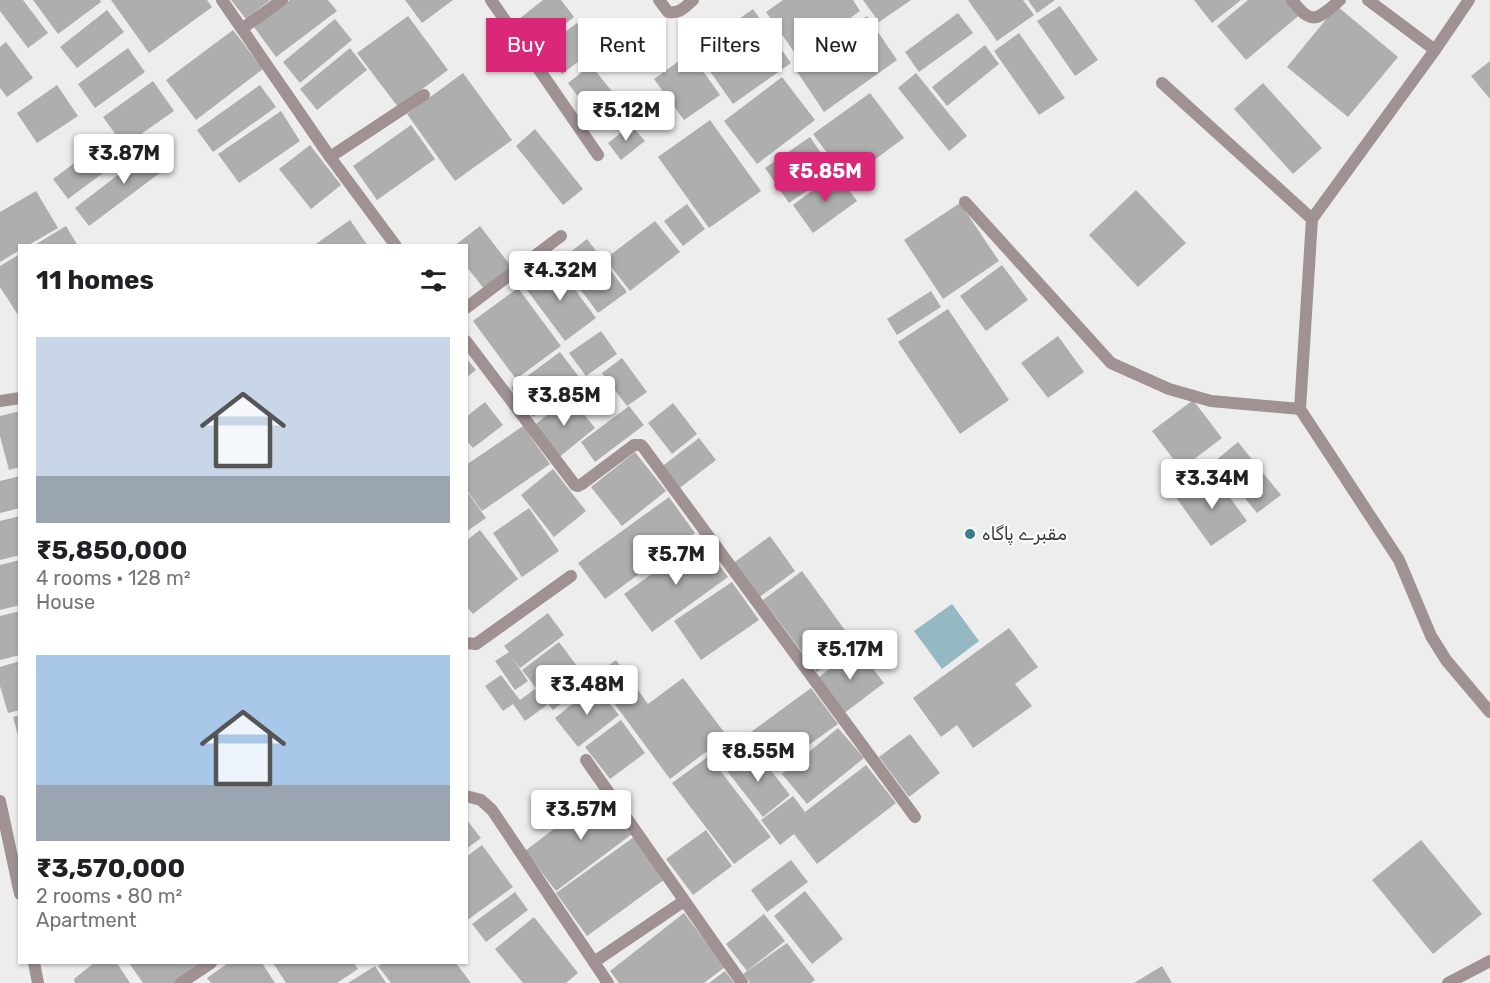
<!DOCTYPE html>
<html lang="en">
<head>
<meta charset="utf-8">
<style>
  :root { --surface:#fff; --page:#f6f6f6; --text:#202124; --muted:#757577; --accent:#db2777 }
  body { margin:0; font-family:Rubik,Vazirmatn,sans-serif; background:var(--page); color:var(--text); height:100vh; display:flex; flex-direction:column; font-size:22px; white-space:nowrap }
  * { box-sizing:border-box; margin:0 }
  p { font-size:20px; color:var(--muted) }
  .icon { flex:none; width:33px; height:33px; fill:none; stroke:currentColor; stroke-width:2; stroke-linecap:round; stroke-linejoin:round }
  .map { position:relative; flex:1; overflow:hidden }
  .sheet { position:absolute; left:18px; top:244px; width:450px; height:720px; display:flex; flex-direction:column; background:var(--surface); border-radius:0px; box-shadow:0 2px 4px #0004 }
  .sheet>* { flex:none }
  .guide { position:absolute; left:486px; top:18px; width:570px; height:54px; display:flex; gap:12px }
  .price { position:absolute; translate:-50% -51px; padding:0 14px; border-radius:6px; background:#fff; color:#222; font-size:20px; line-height:39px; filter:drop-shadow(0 2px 3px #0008) }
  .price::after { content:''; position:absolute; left:50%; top:36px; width:18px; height:14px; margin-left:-9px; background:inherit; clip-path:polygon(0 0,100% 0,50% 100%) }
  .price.current { background:var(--accent); color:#fff }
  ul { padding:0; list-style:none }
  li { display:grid; align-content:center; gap:12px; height:318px; padding:0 18px }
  li span { display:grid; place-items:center; height:186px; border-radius:0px; color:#555 }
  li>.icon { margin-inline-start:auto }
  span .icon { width:108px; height:108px; fill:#fffc; stroke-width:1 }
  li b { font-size:26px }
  h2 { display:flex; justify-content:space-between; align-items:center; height:72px; padding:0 18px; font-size:26px }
  .chip { padding:0 21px; border-radius:0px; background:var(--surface); box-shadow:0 2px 4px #0004; font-size:21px; line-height:54px }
  .chip.current { background:var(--accent); color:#fff }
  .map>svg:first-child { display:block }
</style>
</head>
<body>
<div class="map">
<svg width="1490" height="983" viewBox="0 0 1490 983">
  <rect width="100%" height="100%" fill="#ededee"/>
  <!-- water -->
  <polygon fill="#95b8c2" points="952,604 979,641 942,669 914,631"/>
  <!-- building -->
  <g fill="#afaeaf">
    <polygon points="0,0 23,0 48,33 28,48 0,11"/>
    <polygon points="33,0 100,0 101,2 58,34"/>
    <polygon points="111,0 207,0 212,7 149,53"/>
    <polygon points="231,0 270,0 246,19"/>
    <polygon points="290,0 328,0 337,11 276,57 254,27"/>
    <polygon points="405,0 453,0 422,23"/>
    <polygon points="543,0 561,0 574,17 539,45 519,19"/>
    <polygon points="783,0 853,0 860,11 797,56 766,12"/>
    <polygon points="863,0 911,0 879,22"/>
    <polygon points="968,0 1023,0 1034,15 997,41"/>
    <polygon points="1028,0 1055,0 1037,13"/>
    <polygon points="1194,0 1241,0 1212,23"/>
    <polygon points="1248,0 1291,0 1302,13 1246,60 1217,26"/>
    <polygon points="1060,6 1098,60 1075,76 1037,21"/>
    <polygon points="1337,6 1398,57 1348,117 1287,67"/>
    <polygon points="753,9 791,63 733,104 695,50"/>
    <polygon points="107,10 124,32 77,68 60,47"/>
    <polygon points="958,13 973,33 919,72 905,52"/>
    <polygon points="408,16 448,70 398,107 357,53"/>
    <polygon points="867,16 897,60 824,112 794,67"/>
    <polygon points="335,19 352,40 300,83 283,62"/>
    <polygon points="577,23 596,48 562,74 543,49"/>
    <polygon points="233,30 263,69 196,120 166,80"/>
    <polygon points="1019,33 1065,98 1039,115 994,51"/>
    <polygon points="6,42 33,78 7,97 0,88 0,47"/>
    <polygon points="985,45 999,64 947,106 932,87"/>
    <polygon points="128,48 145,72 95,108 78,84"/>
    <polygon points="350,48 367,70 317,110 300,89"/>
    <polygon points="690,53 720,95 684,120 654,79"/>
    <polygon points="1490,61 1490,99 1471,76"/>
    <polygon points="591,65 614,94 590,113 568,83"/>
    <polygon points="463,73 512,140 455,181 407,114"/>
    <polygon points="916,73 967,136 949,151 898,88"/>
    <polygon points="782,77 815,120 757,164 724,121"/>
    <polygon points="153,81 174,111 124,146 103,117"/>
    <polygon points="1263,83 1322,148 1293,174 1234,109"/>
    <polygon points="57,85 78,116 37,143 17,113"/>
    <polygon points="260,85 276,107 213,152 197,130"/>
    <polygon points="870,93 904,138 847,180 813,134"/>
    <polygon points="281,111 300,141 239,183 218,154"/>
    <polygon points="710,120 761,191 709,228 658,157"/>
    <polygon points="411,125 435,159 377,200 353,166"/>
    <polygon points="631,125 645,141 621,160 608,143"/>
    <polygon points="535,129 583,189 563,205 516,146"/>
    <polygon points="112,135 127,155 68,199 53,179"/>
    <polygon points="810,137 834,172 789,203 765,168"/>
    <polygon points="158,144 173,163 89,226 75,208"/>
    <polygon points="310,145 341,185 311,209 279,169"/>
    <polygon points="836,173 857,201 813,233 793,205"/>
    <polygon points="1136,190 1186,243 1138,287 1089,235"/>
    <polygon points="36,191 58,228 27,246 20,246 20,250 0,262 0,212"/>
    <polygon points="960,203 999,261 943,299 904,240"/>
    <polygon points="687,204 705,229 683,246 664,221"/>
    <polygon points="350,220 368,246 313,246"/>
    <polygon points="655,221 680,252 630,291 605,259"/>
    <polygon points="66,226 78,246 33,246"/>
    <polygon points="480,226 513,269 485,290 466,266 466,246 454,246"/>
    <polygon points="587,239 627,292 598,313 559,261"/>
    <polygon points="20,254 20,318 0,287 0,266"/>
    <polygon points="555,263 596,318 565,341 524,286"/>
    <polygon points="1002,265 1028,300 986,331 960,296"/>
    <polygon points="518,288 561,346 516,379 473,321"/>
    <polygon points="931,291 941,307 897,335 887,319"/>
    <polygon points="948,309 1009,400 960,434 898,342"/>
    <polygon points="601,331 617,354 586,376 569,353"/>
    <polygon points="1058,336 1084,372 1048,398 1021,363"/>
    <polygon points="560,352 582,381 533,417 511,388"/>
    <polygon points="466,358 476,370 466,378"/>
    <polygon points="622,358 647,392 627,406 602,373"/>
    <polygon points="570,397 595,428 558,458 532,427"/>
    <polygon points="1193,400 1222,438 1181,469 1152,431"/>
    <polygon points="485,402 503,425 473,448 466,440 466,417"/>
    <polygon points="673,403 697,434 672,454 648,423"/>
    <polygon points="629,406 644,425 595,462 581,442"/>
    <polygon points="20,411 20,467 9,470 0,436 0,416"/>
    <polygon points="523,426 550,464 482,511 466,489 466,465"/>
    <polygon points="699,438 716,460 677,490 660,468"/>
    <polygon points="1238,442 1281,495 1257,513 1215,461"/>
    <polygon points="635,452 666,491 622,526 591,487"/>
    <polygon points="553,469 586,511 554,537 521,495"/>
    <polygon points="1212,473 1247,521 1211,546 1177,499"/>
    <polygon points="20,476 20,508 0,513 0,481"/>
    <polygon points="469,494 486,518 466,532 466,495"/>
    <polygon points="669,497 695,533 605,599 578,563"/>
    <polygon points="529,508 559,551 522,577 493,533"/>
    <polygon points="20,516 20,555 0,560 0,521"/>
    <polygon points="480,530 518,579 473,614 466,606 466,541"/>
    <polygon points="770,536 795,571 757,599 732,564"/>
    <polygon points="700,539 728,577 652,632 624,594"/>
    <polygon points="20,560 20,605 0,610 0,565"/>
    <polygon points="802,571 855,644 817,672 763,600"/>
    <polygon points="732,582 759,620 701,660 674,621"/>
    <polygon points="20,611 20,655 0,660 0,616"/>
    <polygon points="548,613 564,635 520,668 511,656 528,681 515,690 495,661 509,652 504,646"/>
    <polygon points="1009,628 1038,667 1015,684 1032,706 973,748 957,725 941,737 913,698"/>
    <polygon points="559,642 589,682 553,710 522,670"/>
    <polygon points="857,648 884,683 843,714 815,680"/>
    <polygon points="616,660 648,704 683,678 727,736 670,779 594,676"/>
    <polygon points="20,661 20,710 8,713 0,686 0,667"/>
    <polygon points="501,675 520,700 535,689 547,705 525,721 513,704 503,711 485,686"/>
    <polygon points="595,686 619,715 578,747 555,718"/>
    <polygon points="811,688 838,724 773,771 747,735"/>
    <polygon points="20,715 20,739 19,739 13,717"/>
    <polygon points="621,720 645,753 610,779 585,747"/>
    <polygon points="838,728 864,758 807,804 782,774"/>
    <polygon points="910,734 940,773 909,797 879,757"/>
    <polygon points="754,749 790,795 763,817 727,771"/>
    <polygon points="709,756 771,837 734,864 672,783"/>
    <polygon points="866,765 896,803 817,864 794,834 780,845 761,820 793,796 805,812"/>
    <polygon points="605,790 636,831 556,891 525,851"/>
    <polygon points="466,819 481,838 466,849"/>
    <polygon points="706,830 732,866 693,895 666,859"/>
    <polygon points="634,837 665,879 587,936 556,893"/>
    <polygon points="1421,840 1482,914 1433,954 1372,880"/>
    <polygon points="482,845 513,887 466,921 466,857"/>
    <polygon points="791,860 808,882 767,912 751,890"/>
    <polygon points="805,891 843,939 812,964 774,916"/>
    <polygon points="515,892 528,910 486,942 472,924"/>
    <polygon points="684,913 725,967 704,983 619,983 610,971"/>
    <polygon points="764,914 785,941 747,971 726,944"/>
    <polygon points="534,917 578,973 566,983 523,983 495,949"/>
    <polygon points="787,943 815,980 811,983 750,983 743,974"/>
    <polygon points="94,963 117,963 130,983 75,983 74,979"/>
    <polygon points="129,963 204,963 175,983 143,983"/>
    <polygon points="228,963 262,963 275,983 211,983 207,978"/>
    <polygon points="273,963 354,963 358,969 337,983 286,983"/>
    <polygon points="383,963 456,963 471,983 391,983 378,966"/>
    <polygon points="375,966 386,983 348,983"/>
    <polygon points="1162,966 1172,983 1134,983"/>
    <polygon points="725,971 734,983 709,983"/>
  </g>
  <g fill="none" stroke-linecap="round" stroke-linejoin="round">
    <!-- minor -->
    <g stroke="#a09193" stroke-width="12">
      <polyline points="222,0 330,157 396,246"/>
      <polyline points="491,0 598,155"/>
      <path d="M659 0 668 12C680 14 685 7 693 0"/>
      <path d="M1292 0C1312 27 1318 19 1340 0"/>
      <polyline points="1368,0 1435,50"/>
      <polyline points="1469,0 1435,50 1312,219 1300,409 1399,560 1431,636 1446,660 1490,712"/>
      <polyline points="243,28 282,0"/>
      <polyline points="1162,83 1312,219"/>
      <polyline points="330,157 424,95"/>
      <polyline points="965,202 1111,363 1169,389 1211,401 1300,409"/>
      <polyline points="466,308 561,236"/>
      <polyline points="466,341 575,485 578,486 582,484 634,445 641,445 643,447 915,817"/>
      <polyline points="0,401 20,398"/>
      <polyline points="466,643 476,644 571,576"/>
      <polyline points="586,760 742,983"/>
      <polyline points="466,796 481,800 492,810 608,983"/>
      <polyline points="594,962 684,901"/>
      <polyline points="181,983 211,963"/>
      <polyline points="1448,983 1490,961"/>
    </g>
    <!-- tertiary -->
    <g stroke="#a09193" stroke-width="12">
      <polyline points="0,801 20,894"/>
      <polyline points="34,963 38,983"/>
    </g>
  </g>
  <!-- markers -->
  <circle fill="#388089" stroke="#fafbfc" stroke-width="2" cx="970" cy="534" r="6"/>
  <g text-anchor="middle" stroke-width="4.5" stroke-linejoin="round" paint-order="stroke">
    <!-- poi labels -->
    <g font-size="18" fill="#3b3b3c" stroke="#fafbfc" text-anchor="start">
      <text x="982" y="540">مقبرے پاگاہ</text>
    </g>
  </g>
</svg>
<b class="price" style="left:626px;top:142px">₹5.12M</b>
<b class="price" style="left:124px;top:185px">₹3.87M</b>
<b class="price current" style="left:825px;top:203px">₹5.85M</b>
<b class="price" style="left:560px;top:302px">₹4.32M</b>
<b class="price" style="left:564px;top:427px">₹3.85M</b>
<b class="price" style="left:1212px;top:510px">₹3.34M</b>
<b class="price" style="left:676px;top:586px">₹5.7M</b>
<b class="price" style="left:850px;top:681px">₹5.17M</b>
<b class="price" style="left:587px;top:716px">₹3.48M</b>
<b class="price" style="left:758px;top:783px">₹8.55M</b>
<b class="price" style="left:581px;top:841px">₹3.57M</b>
<div class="guide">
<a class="chip current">Buy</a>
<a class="chip">Rent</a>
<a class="chip">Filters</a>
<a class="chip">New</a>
</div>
<section class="sheet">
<h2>11 homes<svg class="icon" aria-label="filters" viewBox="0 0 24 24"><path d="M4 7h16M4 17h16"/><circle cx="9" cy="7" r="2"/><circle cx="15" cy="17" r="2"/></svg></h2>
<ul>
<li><span style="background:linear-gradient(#c9d6e8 75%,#9aa5b1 0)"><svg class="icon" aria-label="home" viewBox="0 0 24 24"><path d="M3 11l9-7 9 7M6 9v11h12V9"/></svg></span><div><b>₹5,850,000</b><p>4 rooms · 128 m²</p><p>House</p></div></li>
<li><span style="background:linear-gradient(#a9c7e8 70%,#9aa5b1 0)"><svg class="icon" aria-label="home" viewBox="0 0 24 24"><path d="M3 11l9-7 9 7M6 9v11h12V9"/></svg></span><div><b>₹3,570,000</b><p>2 rooms · 80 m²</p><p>Apartment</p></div></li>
</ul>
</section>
</div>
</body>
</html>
